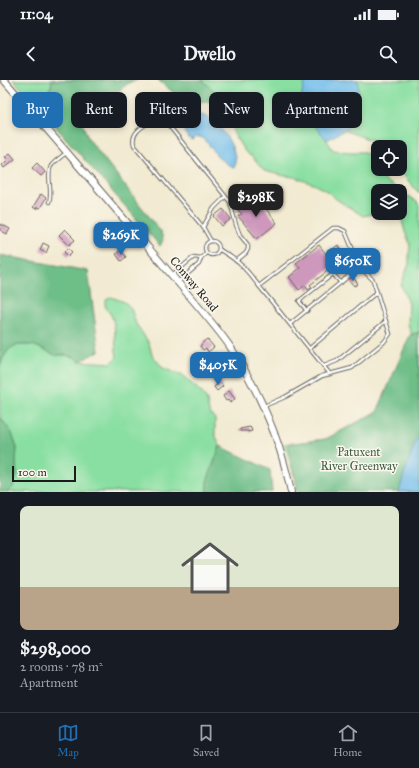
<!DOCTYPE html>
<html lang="en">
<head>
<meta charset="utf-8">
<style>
  :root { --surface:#171b24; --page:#20242c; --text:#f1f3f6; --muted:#9ea1a6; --line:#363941; --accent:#1f6fb2 }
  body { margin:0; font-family:"IM FELL Great Primer",serif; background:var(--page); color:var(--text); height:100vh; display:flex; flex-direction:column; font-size:15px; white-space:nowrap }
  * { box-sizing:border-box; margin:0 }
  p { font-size:13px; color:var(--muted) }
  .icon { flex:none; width:22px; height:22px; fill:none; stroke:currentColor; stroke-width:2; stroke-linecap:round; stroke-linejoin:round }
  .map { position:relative; height:412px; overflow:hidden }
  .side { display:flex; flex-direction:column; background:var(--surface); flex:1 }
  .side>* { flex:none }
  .guide { position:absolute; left:12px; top:12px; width:395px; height:36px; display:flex; gap:8px }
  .fabs { position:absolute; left:371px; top:60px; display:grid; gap:8px }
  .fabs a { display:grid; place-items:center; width:36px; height:36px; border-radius:8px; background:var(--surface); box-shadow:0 2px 6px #0003; font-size:20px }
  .scale { position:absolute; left:12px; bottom:10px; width:64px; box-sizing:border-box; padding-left:4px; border:2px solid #1c1c1c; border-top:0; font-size:11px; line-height:14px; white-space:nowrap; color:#1c1c1c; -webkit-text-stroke:3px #fbf7ec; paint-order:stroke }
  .price { position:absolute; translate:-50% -34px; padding:0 9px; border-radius:8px; background:var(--accent); color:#fff; font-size:13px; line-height:26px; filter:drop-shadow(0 1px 2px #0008) }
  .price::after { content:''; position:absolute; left:50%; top:24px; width:12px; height:9px; margin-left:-6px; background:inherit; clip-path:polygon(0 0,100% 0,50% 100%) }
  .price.on { background:#222; color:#fff }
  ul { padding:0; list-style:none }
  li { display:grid; align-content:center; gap:8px; height:212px; padding:0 20px }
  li+li { border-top:1px solid var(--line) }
  li span { display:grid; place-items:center; height:124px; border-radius:8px; color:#555 }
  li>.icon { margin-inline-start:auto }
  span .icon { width:72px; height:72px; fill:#fffc; stroke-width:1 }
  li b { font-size:17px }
  .chip { padding:0 14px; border-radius:8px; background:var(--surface); box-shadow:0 2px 6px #0003; font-size:14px; line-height:36px }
  .chip.on { background:var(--accent); color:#fff }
  .status { display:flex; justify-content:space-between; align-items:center; height:28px; padding:0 20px; background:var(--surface); direction:ltr }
  .status svg { height:11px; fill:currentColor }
  header { display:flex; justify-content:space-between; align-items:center; height:52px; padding:0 20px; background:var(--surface); font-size:18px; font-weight:700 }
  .dock { display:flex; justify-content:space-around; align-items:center; height:56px; border-top:1px solid var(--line); background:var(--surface); font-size:11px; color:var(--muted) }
  .dock a { display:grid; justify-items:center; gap:2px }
  .dock .on { color:var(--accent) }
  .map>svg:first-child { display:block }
</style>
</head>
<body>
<div class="status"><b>11:04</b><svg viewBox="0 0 49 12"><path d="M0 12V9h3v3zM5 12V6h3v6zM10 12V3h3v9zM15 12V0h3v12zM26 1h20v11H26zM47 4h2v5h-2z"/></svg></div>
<header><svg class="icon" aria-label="back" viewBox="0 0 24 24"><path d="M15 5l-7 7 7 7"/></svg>Dwello<svg class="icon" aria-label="search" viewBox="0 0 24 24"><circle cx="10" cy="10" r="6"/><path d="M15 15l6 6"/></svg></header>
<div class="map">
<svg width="419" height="412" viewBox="0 0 419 412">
  <rect width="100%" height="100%" fill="#fbf7ec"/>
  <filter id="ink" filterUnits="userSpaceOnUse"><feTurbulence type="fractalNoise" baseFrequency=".025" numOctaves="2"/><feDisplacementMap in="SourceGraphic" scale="8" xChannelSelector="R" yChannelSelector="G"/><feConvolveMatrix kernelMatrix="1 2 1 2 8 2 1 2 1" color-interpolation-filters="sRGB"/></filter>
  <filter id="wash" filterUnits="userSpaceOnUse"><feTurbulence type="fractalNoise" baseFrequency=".012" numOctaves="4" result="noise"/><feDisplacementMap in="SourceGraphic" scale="16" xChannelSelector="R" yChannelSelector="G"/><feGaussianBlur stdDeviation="0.9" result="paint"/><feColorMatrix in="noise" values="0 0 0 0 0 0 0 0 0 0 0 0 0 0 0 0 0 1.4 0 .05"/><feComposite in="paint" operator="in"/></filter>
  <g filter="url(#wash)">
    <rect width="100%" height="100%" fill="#f2ead1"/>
    <!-- green -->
    <g fill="#89dfa2" stroke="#527e5f">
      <polygon points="13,0 114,0 58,45 32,18 26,13"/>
      <polygon points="203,0 419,0 419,113 398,89 400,89 400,67 382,67 379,63 308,37 324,56 333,70 350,72 364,72 370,75 373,79 384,100 400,111 378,111 378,133 363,136 336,119 326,110 316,105 294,97 285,96 264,91 251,76 246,73 236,58 221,22 211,8"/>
      <polygon points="400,111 417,122 419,125 419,350 298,408 284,364 290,363 295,363 326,359 375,333 382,327 413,258 408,244 409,224 401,205 409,184 409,174 410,164 405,152 400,133"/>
      <path d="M111 217 122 221 127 224 131 228 136 244 149 263 152 275 163 288 183 296 202 313 207 321 209 332 215 339V354L220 366 207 402 208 412H8L13 407 17 368 0 337V287L3 278 9 268 16 265H32L38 267 55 275H65L74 277 80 281 111 283 117 277C114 263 117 248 111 235 109 232 107 229 105 226 105 221 106 219 111 217Z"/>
    </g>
    <!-- forest -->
    <g fill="#6ebe88" stroke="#456d52">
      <polygon points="52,0 137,0 127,4 81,40 88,58 161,152 163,160 160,166 26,13 32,18 46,17 51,6"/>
      <polygon points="158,0 203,0 211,8 221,22 187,21 174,13"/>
      <polygon points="0,175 88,191 99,271 80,281 74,277 65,275 55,275 38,267 32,265 16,265 9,269 3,278 0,287"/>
      <polygon points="419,252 419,412 298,412 288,364 326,359 377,332 410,255"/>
      <polygon points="0,337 12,353 17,368 16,381 17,396 13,407 8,412 0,412"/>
      <polygon points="220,366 270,390 272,412 208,412 207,402"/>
    </g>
    <!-- water -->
    <g fill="#72beeb" stroke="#476d84">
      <path d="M305 0H358C358 4 359 9 358 13 354 26 347 32 349 47L327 60 308 38 301 27 302 13Z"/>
      <path d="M199 35C216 34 241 72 234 87 225 85 217 76 212 69 209 65 205 59 200 57 197 56 194 58 192 60 188 58 187 56 185 53 180 43 191 38 199 35Z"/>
      <path d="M419 350V412H399C404 391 413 371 419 350Z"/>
    </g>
    <g id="blocks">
      <!-- building -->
      <g fill="#cd98bc">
        <polygon points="10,73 15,79 4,88 2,85 8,80 5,77"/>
        <polygon points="37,83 45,92 41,96 32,88"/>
        <polygon points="41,114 46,118 40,128 37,127 36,129 33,127"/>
        <polygon points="244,116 251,126 259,120 277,143 257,159 238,136 242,134 237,129 243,124 239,120"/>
        <polygon points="223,129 231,139 222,146 214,136"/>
        <polygon points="1,144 10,149 7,154 0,150 0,146"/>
        <polygon points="65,149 72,156 71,156 75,160 69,165 59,155"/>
        <polygon points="43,163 49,166 46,173 40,170"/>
        <polygon points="319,165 326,174 338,165 346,176 310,205 312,207 308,210 305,205 299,210 289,197 300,188 296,183"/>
        <polygon points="68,168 72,172 68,176 64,172"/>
        <polygon points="121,170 126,177 121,181 116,174"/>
        <polygon points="353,197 358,204 354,206 349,200"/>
        <polygon points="207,259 214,267 208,272 206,268 203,270 200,266 202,264 202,263"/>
        <polygon points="220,302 223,306 217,311 214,307"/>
        <polygon points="229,311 235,319 230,323 228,320 226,321 223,316"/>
        <polygon points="250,347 251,348 252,351 248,352 248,351 240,351 240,349"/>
      </g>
    </g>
  </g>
  <g filter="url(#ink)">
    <use href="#blocks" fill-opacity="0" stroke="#67645b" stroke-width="1"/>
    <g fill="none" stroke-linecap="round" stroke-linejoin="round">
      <!-- service casing -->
      <g stroke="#67645b" stroke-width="4.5">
        <g id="service">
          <path d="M49 122C53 111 46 95 51 86 55 81 61 77 66 73"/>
          <polyline points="203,147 214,128 225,117"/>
          <circle cx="212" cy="168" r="7"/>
          <path d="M211 161 203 147 134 65C130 51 146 45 156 38L166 42 230 122 236 145 240 155 248 165V169L246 173 236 181"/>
          <path d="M220 170C239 181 246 189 259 206L333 148H339L345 151 358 182 364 191 373 200 390 254 384 262 352 288 322 296 285 317 264 326"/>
          <polyline points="172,195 194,177 201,178"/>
          <polyline points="178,202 199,184 201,178 206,173"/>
          <polyline points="259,206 330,294"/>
          <polyline points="307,231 299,221 333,194 341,203"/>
          <polyline points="290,244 361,186"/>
          <polyline points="310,268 377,212"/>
          <polyline points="324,286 337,281 386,241"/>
        </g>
      </g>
      <!-- tertiary casing -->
      <g stroke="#67645b" stroke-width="8">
        <path id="tertiary" d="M4 0C52 55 100 110 146 165 163 185 180 205 197 225 208 238 219 251 229 265 259 310 280 359 291 412"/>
      </g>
      <!-- service -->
      <use href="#service" stroke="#fff" stroke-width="2.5"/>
      <!-- tertiary -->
      <use href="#tertiary" stroke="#fff" stroke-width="6"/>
    </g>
  </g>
  <g text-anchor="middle" stroke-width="3" stroke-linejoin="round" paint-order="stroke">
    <!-- street labels -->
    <g font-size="12" fill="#1c1c1c" stroke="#fbf7ec">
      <text transform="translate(194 204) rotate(50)" y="4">Conway Road</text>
    </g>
    <!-- park labels -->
    <g font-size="12" fill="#42604b" stroke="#fbf7ec">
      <text x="359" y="376">Patuxent<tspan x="359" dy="14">River Greenway</tspan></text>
    </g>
  </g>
</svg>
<div class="fabs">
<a><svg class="icon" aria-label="locate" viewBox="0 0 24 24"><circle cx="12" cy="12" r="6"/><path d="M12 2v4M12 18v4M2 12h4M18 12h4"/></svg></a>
<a><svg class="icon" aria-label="layers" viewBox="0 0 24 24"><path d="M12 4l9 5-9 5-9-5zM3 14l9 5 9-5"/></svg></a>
</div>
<div class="scale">100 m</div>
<b class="price on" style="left:256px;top:138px">$298K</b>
<b class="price" style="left:121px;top:176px">$269K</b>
<b class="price" style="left:353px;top:202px">$650K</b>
<b class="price" style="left:218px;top:306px">$405K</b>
<div class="guide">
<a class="chip on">Buy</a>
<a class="chip">Rent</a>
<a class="chip">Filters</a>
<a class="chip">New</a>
<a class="chip">Apartment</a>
</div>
</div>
<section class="side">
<ul>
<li><span style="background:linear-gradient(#dfe7d0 65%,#b9a48a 0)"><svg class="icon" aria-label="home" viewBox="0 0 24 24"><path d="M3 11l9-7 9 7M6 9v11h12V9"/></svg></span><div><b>$298,000</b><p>2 rooms · 78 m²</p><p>Apartment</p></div></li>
</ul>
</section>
<nav class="dock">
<a class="on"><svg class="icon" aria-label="map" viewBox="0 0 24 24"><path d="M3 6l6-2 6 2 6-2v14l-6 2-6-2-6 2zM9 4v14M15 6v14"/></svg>Map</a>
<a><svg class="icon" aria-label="saved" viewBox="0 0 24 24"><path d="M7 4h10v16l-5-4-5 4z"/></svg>Saved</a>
<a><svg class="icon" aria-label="home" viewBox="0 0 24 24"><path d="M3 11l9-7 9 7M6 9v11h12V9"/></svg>Home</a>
</nav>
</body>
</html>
